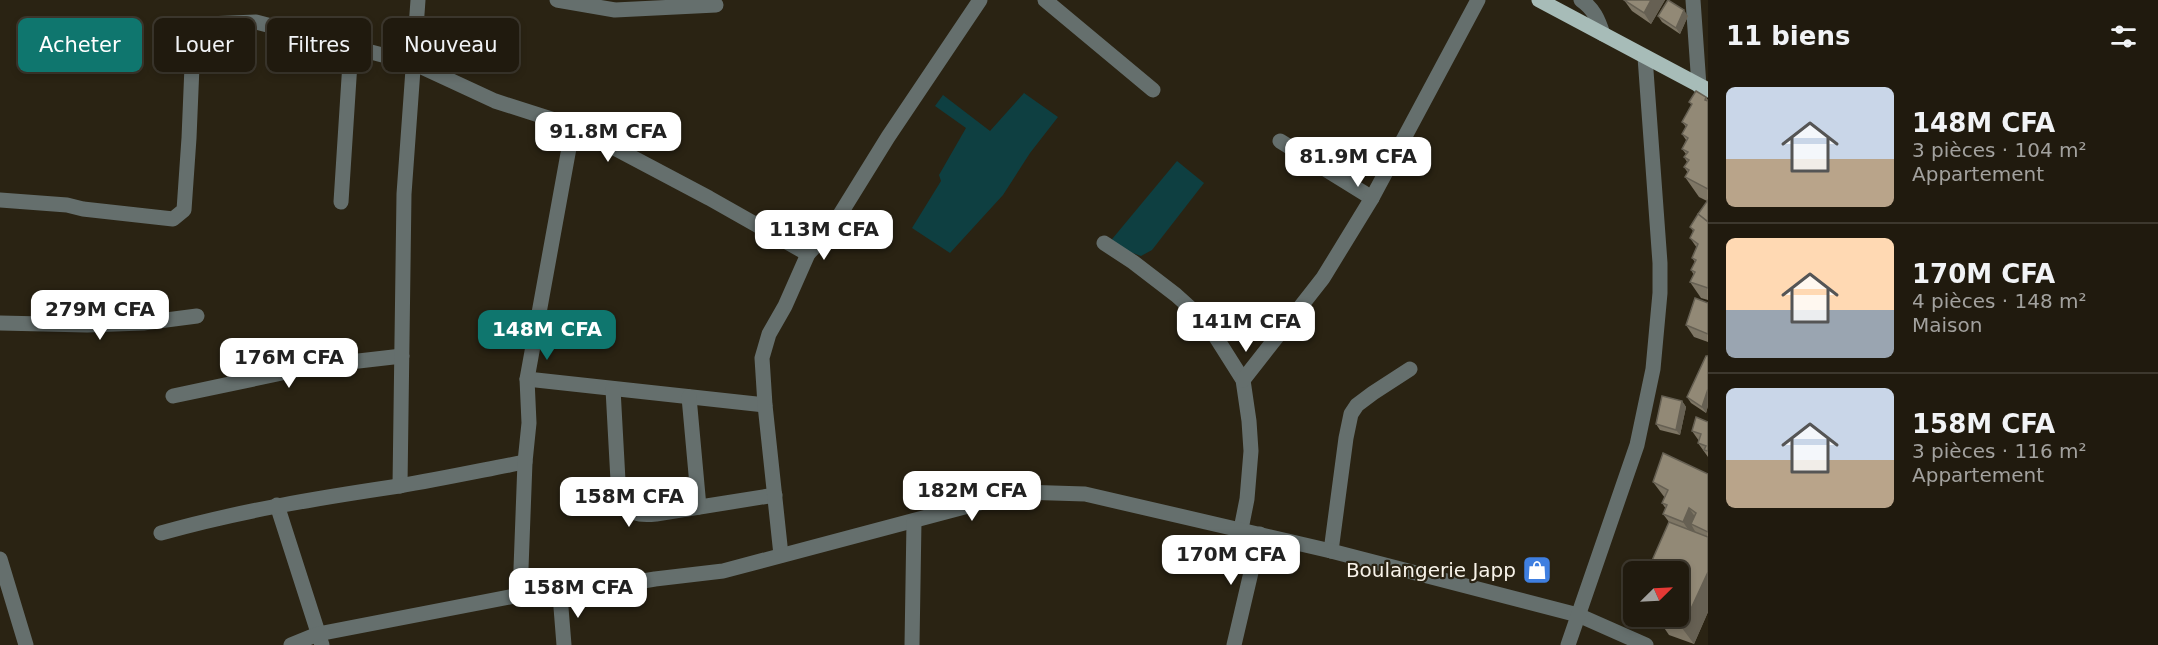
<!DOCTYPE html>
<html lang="fr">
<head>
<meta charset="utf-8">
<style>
  :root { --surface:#201a0e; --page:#282317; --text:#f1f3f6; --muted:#a2a19e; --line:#3d382e; --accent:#0f766e }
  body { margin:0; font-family:"DejaVu Sans",sans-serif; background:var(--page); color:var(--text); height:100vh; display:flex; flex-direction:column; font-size:22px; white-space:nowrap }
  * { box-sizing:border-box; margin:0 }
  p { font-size:20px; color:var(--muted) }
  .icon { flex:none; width:33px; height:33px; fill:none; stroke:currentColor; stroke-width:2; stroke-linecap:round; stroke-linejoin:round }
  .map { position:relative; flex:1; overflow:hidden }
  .panel { display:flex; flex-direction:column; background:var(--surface); width:450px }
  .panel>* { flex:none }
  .banner { position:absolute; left:18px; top:18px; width:570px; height:54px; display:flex; gap:12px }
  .needle { width:39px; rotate:66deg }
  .tools { position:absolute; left:1623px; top:561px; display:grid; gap:12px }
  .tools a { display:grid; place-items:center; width:66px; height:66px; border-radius:9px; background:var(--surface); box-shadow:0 3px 9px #0003,0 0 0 2px var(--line); font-size:30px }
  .price { position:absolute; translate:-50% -51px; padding:0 14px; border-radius:12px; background:#fff; color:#222; font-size:20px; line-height:39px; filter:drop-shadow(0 2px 3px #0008) }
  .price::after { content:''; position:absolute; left:50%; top:36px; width:18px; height:14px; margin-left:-9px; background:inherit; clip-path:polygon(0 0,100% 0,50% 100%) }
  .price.active { background:var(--accent); color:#fff }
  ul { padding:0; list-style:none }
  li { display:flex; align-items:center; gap:18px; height:150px; padding:0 18px }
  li+li { border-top:2px solid var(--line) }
  li span { display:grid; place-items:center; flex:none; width:168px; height:120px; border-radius:9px; color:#555 }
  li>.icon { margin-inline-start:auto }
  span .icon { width:72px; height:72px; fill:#fffc; stroke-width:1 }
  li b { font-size:26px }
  h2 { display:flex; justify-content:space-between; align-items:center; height:72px; padding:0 18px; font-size:26px }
  .pill { padding:0 21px; border-radius:9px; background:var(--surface); box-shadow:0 3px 9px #0003,0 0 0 2px var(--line); font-size:21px; line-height:54px }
  .pill.active { background:var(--accent); color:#fff }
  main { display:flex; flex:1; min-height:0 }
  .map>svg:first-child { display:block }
</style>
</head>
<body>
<main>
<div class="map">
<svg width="1708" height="645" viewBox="0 0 1708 645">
  <rect width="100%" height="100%" fill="#2a2313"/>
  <!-- water -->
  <g fill="#0e3f41">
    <polygon points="1024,93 1058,117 1030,153 1003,195 950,253 912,228 941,181 939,175 966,128 935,106 943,95 990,131"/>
    <polygon points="1177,161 1204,183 1152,250 1141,256 1108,244"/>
  </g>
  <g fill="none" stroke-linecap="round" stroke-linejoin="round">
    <!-- minor -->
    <g stroke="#656f6d" stroke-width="15">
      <polyline points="557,0 615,10 716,5"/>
      <polyline points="1045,0 1153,90"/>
      <path d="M1581 0C1594 9 1598 19 1603 34"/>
      <polyline points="1693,0 1699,86"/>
      <polyline points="1280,141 1372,198"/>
      <polyline points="0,200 67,205 83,209 173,219 184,210 189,138 193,42 196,30 206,24 256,22 413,63 495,101 573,126 709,198 808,254"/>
      <polyline points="341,202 351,47"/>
      <polyline points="1104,243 1133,262 1176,295 1207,323 1243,380 1249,421 1251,451 1247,499 1241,529"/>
      <polyline points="0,323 87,325 143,323 197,316"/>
      <polyline points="527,379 765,405"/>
      <polyline points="1243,380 1323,278 1372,198 1478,0"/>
      <path d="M613 389 619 499C632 514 637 516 656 514L775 495"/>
      <polyline points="173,396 315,366 402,356"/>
      <polyline points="689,397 699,507"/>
      <polyline points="400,486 404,194 418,0"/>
      <polyline points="277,505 322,645"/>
      <path d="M161 533C239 511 318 498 399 486 441 479 483 470 525 462"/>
      <polyline points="1331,551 1346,438 1351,414 1357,405 1373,393 1410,369"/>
      <polyline points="781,555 765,405 762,358 769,334 785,306 808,254 831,229 888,137 980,0"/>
      <polyline points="0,559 26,645"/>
      <polyline points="520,595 525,462 529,423 527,379 573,126"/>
      <polyline points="560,595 564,645"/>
      <polyline points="291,645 318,634 520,595 560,595 655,579 723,571 1021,492 1085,494 1331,551 1578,615 1646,645"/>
      <polyline points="912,645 914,521"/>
      <polyline points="1234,645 1260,534"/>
      <polyline points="1568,645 1637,445 1653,369 1660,293 1660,263 1645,57"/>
    </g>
    <!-- major -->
    <polyline stroke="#a7bcb8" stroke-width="15" points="1539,0 1708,90"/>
  </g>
  <!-- wall -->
  <g fill="#7e7665">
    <polygon points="1624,0 1665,0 1651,24 1632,11"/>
    <polygon points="1658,16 1688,16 1680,34 1662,22"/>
    <polygon points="1706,97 1708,100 1708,300 1701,298 1690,282 1694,275 1691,270 1695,262 1692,258 1697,248 1690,238 1693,231 1690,227 1699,215 1707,201 1699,197 1685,177 1688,173 1684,167 1687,162 1684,157 1686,154 1682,149 1686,140 1682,134 1686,127 1682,122 1692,106 1689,102"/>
    <polygon points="1708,303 1708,342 1694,337 1686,325"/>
    <polygon points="1708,356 1708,406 1706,413 1691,403 1687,397"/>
    <polygon points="1682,401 1686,407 1680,435 1660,430 1656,424"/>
    <polygon points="1708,422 1708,457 1698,443 1699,441 1692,431"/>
    <polygon points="1708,474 1708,612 1694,644 1669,635 1658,619 1678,616 1669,522 1663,514 1666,509 1662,503 1665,498 1653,482"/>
  </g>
  <!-- shaded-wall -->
  <g fill="#666053">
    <polygon points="1651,0 1665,0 1651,24 1644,13"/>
    <polygon points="1684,10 1688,16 1680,34 1676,28"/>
    <polygon points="1708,389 1708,406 1706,413 1702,407"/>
    <polygon points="1682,401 1686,407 1680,435 1676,430"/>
    <polygon points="1689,508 1700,524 1691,524 1696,533 1694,538 1683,522"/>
    <polygon points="1708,572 1708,612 1694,644 1682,628"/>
  </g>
  <!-- building -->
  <g fill="#928976" stroke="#666053" stroke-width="1.5">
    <polygon points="1624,0 1651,0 1644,13"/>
    <polygon points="1668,0 1684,10 1676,28 1658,16"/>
    <polygon points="1696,91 1706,97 1705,100 1708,101 1708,189 1685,177 1689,170 1684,167 1689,160 1684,157 1688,152 1682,149 1688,138 1682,134 1687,125 1682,122 1692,104 1689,102"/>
    <polygon points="1708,200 1708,222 1698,214"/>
    <polygon points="1698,214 1708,222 1708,288 1690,282 1695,272 1691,270 1696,260 1692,258 1698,244 1690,238 1694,230 1690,227"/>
    <polygon points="1695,298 1708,303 1708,334 1686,325"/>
    <polygon points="1706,356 1708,356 1708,389 1702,407 1687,397"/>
    <polygon points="1662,396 1682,401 1676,430 1656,424"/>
    <polygon points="1696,417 1708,422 1708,451 1704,450 1706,446 1698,443 1701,434 1692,431"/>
    <polygon points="1663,453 1708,474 1708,532 1691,524 1696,513 1689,508 1683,522 1663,514 1667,505 1662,503 1668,490 1653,482"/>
    <polygon points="1669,522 1708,537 1708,572 1682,628 1658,619 1659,616 1678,616 1678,572 1647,572"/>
  </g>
  <!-- icons -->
  <defs>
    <g id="shop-square" transform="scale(1.5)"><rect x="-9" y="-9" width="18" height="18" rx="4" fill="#3f7fe0" stroke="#2a2313"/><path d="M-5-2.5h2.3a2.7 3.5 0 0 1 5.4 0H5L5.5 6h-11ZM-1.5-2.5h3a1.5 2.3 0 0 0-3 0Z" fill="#fff"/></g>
  </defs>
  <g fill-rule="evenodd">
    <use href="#shop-square" x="1537" y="570"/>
  </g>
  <g text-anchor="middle" stroke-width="4.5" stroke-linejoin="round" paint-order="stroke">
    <!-- poi labels -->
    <g font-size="20" fill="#f8f3e9" stroke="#2a2313" text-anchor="end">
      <text x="1516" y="577">Boulangerie Japp</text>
    </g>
  </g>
</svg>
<div class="tools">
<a><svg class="needle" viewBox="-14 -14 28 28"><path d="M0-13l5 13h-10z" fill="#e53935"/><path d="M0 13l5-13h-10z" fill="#a2a19e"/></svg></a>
</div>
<b class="price" style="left:608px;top:163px">91.8M CFA</b>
<b class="price" style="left:1358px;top:188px">81.9M CFA</b>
<b class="price" style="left:824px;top:261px">113M CFA</b>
<b class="price" style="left:100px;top:341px">279M CFA</b>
<b class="price" style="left:1246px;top:353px">141M CFA</b>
<b class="price active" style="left:547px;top:361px">148M CFA</b>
<b class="price" style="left:289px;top:389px">176M CFA</b>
<b class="price" style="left:972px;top:522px">182M CFA</b>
<b class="price" style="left:629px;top:528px">158M CFA</b>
<b class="price" style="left:1231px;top:586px">170M CFA</b>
<b class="price" style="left:578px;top:619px">158M CFA</b>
<div class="banner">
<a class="pill active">Acheter</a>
<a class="pill">Louer</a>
<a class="pill">Filtres</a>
<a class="pill">Nouveau</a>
</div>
</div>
<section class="panel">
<h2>11 biens<svg class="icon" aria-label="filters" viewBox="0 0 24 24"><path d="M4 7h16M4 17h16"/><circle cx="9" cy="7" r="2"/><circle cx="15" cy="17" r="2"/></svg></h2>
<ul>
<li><span style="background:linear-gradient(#c9d6e8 60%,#b9a48a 0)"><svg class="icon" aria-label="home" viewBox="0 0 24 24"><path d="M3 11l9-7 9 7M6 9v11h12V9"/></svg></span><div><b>148M CFA</b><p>3 pièces · 104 m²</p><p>Appartement</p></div></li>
<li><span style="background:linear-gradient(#ffd9b3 60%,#9aa5b1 0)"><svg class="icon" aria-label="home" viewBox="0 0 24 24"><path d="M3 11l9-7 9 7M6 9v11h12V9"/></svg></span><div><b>170M CFA</b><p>4 pièces · 148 m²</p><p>Maison</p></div></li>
<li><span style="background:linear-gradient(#c9d6e8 60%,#b9a48a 0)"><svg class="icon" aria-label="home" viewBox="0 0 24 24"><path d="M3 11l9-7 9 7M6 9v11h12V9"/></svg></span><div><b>158M CFA</b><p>3 pièces · 116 m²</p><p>Appartement</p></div></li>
</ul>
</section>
</main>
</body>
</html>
